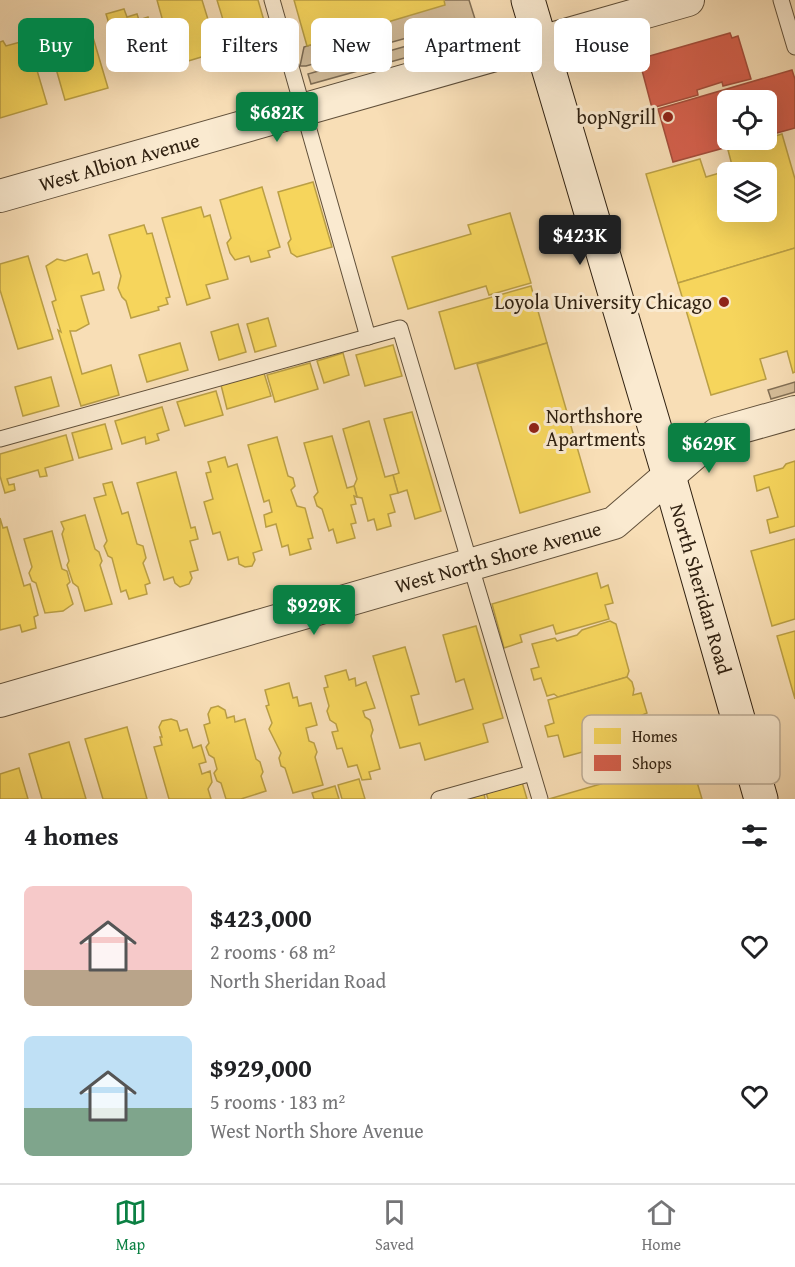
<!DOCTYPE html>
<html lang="en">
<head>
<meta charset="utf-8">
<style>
  :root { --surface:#fff; --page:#f2f2f2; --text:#202124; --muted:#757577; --line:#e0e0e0; --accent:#0b8043 }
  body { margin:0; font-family:"Gentium Book Plus",serif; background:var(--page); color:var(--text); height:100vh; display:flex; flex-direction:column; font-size:22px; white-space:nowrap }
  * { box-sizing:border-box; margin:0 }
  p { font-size:20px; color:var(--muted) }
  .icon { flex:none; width:33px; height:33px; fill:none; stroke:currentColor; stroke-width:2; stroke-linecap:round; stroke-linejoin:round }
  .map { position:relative; height:799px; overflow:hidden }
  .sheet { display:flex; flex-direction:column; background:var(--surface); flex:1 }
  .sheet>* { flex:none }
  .hud { position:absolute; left:18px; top:18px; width:759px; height:54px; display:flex; gap:12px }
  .tools { position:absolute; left:717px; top:90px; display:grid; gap:12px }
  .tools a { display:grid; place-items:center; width:60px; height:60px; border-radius:9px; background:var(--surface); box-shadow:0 6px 24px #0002; font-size:30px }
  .price { position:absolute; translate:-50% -51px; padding:0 14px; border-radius:6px; background:var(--accent); color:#fff; font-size:20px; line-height:39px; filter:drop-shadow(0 2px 3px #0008) }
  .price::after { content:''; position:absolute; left:50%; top:36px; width:18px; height:14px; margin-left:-9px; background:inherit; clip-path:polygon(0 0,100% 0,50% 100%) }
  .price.on { background:#222; color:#fff }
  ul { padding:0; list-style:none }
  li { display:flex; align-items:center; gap:18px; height:150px; padding:0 24px }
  li span { display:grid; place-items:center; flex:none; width:168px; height:120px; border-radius:9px; color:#555 }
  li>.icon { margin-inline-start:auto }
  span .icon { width:72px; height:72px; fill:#fffc; stroke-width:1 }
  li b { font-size:26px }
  h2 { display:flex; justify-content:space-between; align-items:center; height:72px; padding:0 24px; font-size:26px }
  .chip { padding:0 21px; border-radius:9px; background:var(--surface); box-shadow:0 6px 24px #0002; font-size:21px; line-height:54px }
  .chip.on { background:var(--accent); color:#fff }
  .menu { display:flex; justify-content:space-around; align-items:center; height:84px; border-top:2px solid var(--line); background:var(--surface); font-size:16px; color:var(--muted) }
  .menu a { display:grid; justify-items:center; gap:3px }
  .menu .on { color:var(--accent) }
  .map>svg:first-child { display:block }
</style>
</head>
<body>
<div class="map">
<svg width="795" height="799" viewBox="0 0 795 799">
  <rect width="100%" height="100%" fill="#f8deb6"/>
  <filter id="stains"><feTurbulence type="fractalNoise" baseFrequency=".00333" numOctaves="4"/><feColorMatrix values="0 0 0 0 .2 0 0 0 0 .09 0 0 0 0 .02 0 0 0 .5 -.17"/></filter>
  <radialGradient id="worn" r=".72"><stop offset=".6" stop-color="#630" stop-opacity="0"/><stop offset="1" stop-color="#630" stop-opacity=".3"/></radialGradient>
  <!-- green -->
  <g fill="#d6be9a" stroke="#826f55" stroke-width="1.5">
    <polygon points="444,0 469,0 475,19 306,66 300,66 304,47"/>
    <polygon points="477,26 480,37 311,84 308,74"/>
    <polygon points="795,382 795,392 771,399 768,390"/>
  </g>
  <!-- homes -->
  <g fill="#f6d55c" stroke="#ba9f45" stroke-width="1.5" fill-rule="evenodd">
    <polygon points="157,0 202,0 218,52 175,65"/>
    <polygon points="217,0 258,0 269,38 236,48 229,22 224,23"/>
    <polygon points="294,0 444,0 445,5 307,46"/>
    <polygon points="124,9 127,17 137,14 139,20 148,17 160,59 123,70 106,14"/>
    <polygon points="59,22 65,41 92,34 108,88 65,100 44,27"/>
    <polygon points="28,40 47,104 0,118 0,42 3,41 6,46"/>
    <path d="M782 134 795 179V248L678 283 646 174 700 159 706 177 733 169 728 150ZM728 172H766V212H728Z"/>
    <polygon points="313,182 332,247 297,257 291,253 288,243 291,239 278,192"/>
    <polygon points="262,187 280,247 268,251 270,257 251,262 249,256 235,260 230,253 227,243 231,238 220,200"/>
    <polygon points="201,207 204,217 210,215 228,279 206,285 210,298 187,305 162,218"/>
    <polygon points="510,213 531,283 489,295 486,286 408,309 392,257 471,234 468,225"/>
    <polygon points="144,225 147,234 152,233 170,297 166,298 168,304 158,307 159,310 131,318 126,301 122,297 118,288 121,276 109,235"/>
    <polygon points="795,248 795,372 793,373 787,351 760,359 766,379 711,395 678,283"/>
    <polygon points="87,254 93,274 99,272 104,290 81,296 89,324 76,331 70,331 82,374 111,365 119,395 81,406 58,330 61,332 52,302 56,300 46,266 57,259 65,261"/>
    <polygon points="28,256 53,339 18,349 0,290 0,264"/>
    <polygon points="531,286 547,343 455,369 439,312"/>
    <polygon points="268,318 276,346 255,352 247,324"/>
    <polygon points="238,324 246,352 219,360 211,332"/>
    <polygon points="180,343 188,370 147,382 139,355"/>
    <polygon points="547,343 590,492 520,513 477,364"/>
    <polygon points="393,345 402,376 365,386 356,355"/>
    <polygon points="343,353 349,375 324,383 317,361"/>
    <polygon points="310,363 318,389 275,402 267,375"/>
    <polygon points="264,373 271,396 227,409 221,385"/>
    <polygon points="51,377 59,406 23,416 15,387"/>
    <polygon points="216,391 223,415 185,426 177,402"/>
    <polygon points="162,407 169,430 157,434 159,440 146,444 145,437 122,444 115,421"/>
    <polygon points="412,412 441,511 415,519 407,490 398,493 393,475 399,473 384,419"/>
    <polygon points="369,421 385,477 393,475 398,493 390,495 395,512 388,514 391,526 377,530 374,519 368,521 362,498 357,497 354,486 357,479 343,429"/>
    <polygon points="105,424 112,449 79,458 72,433"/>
    <polygon points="66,435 73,460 45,468 47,476 40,477 38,470 7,479 9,485 14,484 15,490 5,493 0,476 0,454"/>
    <polygon points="332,436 347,488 354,486 357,497 354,496 356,504 351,505 356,523 351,524 355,538 337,543 333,529 329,531 322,509 317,506 314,497 318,492 304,443"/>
    <polygon points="277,437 288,476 293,478 295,486 291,490 297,506 305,508 313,538 308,539 311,549 290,555 288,545 282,547 276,524 266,527 264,515 272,512 269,500 264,502 248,445"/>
    <polygon points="225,457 228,467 237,464 262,550 253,553 255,560 252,566 245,567 239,564 238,557 228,560 220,532 213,534 204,502 213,499 206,473 211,472 208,462"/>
    <polygon points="795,461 795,526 770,533 767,520 778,517 769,487 757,491 754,476 783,468 786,464"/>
    <polygon points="176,472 191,528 195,527 198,539 190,541 198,570 190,572 192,578 189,584 180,587 175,583 173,577 164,580 137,483"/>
    <polygon points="112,482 122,514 128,512 137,544 143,546 146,558 143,563 150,583 145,585 147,594 129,599 126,590 121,592 112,558 108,556 104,546 107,541 94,498 106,495 103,484"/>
    <polygon points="85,515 95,549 99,552 102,561 100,565 112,604 85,611 78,587 73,583 67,565 69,561 62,534 64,529 61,522"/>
    <polygon points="0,518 3,528 7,527 24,586 30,584 38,615 34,617 36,628 22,632 20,625 0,630"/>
    <polygon points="52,531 62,569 67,571 70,582 67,585 73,604 63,611 45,613 36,583 32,581 29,573 32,567 24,539"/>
    <polygon points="795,539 795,619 772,626 751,551"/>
    <polygon points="597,573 601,588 608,585 613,603 605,605 609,619 556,634 553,625 520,635 522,642 504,648 492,604"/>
    <polygon points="610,621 616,624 629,671 627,677 558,697 554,694 547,696 541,678 534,680 531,669 539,667 532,644 555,638 557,641 577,635 582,630"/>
    <polygon points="476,626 503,718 483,724 488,742 425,760 420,743 400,748 373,656 405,647 419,694 411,696 419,725 473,709 464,679 456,682 443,635"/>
    <polygon points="795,631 795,699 777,636"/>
    <polygon points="346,670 349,680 355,678 356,686 366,682 375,708 363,711 365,717 370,720 373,730 371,736 380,769 369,772 371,779 362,780 357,765 348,767 342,748 337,749 332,732 338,731 336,724 330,720 327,711 329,706 324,688 328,687 325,676"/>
    <polygon points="627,677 632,682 634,689 633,695 641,693 647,713 640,716 639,719 644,721 646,729 643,733 616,742 610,739 589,745 590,750 564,757 558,735 548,737 545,726 554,723 548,700"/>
    <polygon points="289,683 293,698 297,697 299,706 311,703 317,725 306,728 309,741 314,743 317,752 315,757 323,785 293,793 285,768 281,766 279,758 281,753 269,729 272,723 266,706 269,705 265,690"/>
    <polygon points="218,706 225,710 227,718 234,716 235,722 245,719 256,759 260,762 263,772 261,776 266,791 241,799 226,799 221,783 217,781 214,773 217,769 214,758 209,755 206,747 209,743 204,725 210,723 208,714 211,708"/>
    <polygon points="171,719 177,721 180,731 187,729 193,748 201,745 206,762 199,764 202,774 210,771 212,782 208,789 211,799 169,799 154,747 162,745 160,737 162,737 159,727 162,721"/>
    <polygon points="127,727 147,799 103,799 85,739"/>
    <polygon points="69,742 86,799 42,799 29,754"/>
    <polygon points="690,758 702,799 549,799"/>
    <polygon points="19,768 28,799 0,799 0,774"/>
    <polygon points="359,779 365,799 342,799 338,785"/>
    <polygon points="522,782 527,799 488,799 486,792"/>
    <polygon points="335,786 339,799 314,799 312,793"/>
    <polygon points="484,794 485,799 467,799"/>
  </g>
  <!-- shops -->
  <g fill="#d6604d" stroke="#a44d3b" stroke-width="1.5">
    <polygon points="730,33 732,38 738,36 751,79 723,86 722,82 697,90 698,95 652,108 639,59"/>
    <polygon points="792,70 795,79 795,128 766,136 766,100 728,100 728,140 753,140 673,162 658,109"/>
  </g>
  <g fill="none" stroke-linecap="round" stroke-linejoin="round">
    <!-- service casing -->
    <g stroke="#61503a" stroke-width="17">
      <g id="service">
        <polyline points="272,0 368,337"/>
        <polyline points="781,0 795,47"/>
        <polyline points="0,439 400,328 540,799"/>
        <polyline points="439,799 532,773"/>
      </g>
    </g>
    <!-- minor casing -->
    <g stroke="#61503a" stroke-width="34">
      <g id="minor">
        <polyline points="0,196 688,0"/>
        <polyline points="0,701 614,523 717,434 795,412"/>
      </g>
    </g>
    <!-- secondary casing -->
    <g stroke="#2f2010" stroke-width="35">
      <polyline id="secondary" points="528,0 669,476 761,799"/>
    </g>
    <!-- service -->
    <use href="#service" stroke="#faead0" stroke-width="15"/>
    <!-- minor -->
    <use href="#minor" stroke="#faead0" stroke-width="32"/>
    <!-- secondary -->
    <use href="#secondary" stroke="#faead0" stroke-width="33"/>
  </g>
  <!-- markers -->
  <g fill="#8f2418" stroke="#faead0" stroke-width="2">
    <circle cx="668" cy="117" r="6"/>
    <circle cx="724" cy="302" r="6"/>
    <circle cx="534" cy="428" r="6"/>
  </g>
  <g text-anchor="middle" stroke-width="6" stroke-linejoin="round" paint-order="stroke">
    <!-- poi labels -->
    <g font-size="20" fill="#2f2010" stroke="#faead0" text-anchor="end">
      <text x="656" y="124">bopNgrill</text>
      <text x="712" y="309">Loyola University Chicago</text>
      <text x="546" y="423" text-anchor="start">Northshore<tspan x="546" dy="23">Apartments</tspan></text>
    </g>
    <!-- street labels -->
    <g font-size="20" fill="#2f2010" stroke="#faead0">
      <text transform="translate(119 162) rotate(-16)" y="7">West Albion Avenue</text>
      <text transform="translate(498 557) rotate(-16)" y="7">West North Shore Avenue</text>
      <text transform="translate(701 589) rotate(74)" y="7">North Sheridan Road</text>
    </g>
  </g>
  <!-- legend -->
  <rect x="582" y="715" width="198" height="69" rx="9" fill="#faead0" stroke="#bdad96" stroke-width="1.5"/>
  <rect x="594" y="728" width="27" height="16" fill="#f6d55c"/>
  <rect x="594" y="755" width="27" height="16" fill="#d6604d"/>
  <g font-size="16" fill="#2f2010">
    <text x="632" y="742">Homes</text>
    <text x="632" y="769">Shops</text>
  </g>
  <rect width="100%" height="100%" filter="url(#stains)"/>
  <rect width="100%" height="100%" fill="url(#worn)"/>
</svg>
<div class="tools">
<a><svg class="icon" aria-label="locate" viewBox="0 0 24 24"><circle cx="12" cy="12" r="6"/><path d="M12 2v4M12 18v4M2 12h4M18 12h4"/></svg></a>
<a><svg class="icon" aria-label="layers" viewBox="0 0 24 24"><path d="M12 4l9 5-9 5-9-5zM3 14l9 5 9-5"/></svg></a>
</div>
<b class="price" style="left:277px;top:143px">$682K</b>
<b class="price on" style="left:580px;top:266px">$423K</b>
<b class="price" style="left:709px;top:474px">$629K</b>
<b class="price" style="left:314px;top:636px">$929K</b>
<div class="hud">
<a class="chip on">Buy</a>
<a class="chip">Rent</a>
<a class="chip">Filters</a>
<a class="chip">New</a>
<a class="chip">Apartment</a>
<a class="chip">House</a>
</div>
</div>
<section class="sheet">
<h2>4 homes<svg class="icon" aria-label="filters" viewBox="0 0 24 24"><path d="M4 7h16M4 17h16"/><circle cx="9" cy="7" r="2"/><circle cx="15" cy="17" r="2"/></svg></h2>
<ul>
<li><span style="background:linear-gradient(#f6c9c9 70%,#b9a48a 0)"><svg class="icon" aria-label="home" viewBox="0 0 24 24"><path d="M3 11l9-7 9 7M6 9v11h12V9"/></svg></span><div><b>$423,000</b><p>2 rooms · 68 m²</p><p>North Sheridan Road</p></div><svg class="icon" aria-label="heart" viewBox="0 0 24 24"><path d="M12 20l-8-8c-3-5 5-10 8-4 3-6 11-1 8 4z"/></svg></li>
<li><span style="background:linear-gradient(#bfe0f5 60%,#7fa58c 0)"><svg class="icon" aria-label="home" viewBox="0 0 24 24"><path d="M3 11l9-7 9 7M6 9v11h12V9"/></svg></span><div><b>$929,000</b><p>5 rooms · 183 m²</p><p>West North Shore Avenue</p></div><svg class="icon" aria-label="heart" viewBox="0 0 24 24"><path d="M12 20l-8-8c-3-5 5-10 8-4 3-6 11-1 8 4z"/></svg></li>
</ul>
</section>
<nav class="menu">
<a class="on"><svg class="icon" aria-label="map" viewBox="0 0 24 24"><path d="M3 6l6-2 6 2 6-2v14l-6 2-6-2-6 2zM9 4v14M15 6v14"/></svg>Map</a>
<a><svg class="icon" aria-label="saved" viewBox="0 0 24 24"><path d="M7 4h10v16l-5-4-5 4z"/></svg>Saved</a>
<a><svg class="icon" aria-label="home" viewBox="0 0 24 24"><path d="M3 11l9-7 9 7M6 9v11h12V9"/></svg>Home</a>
</nav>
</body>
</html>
